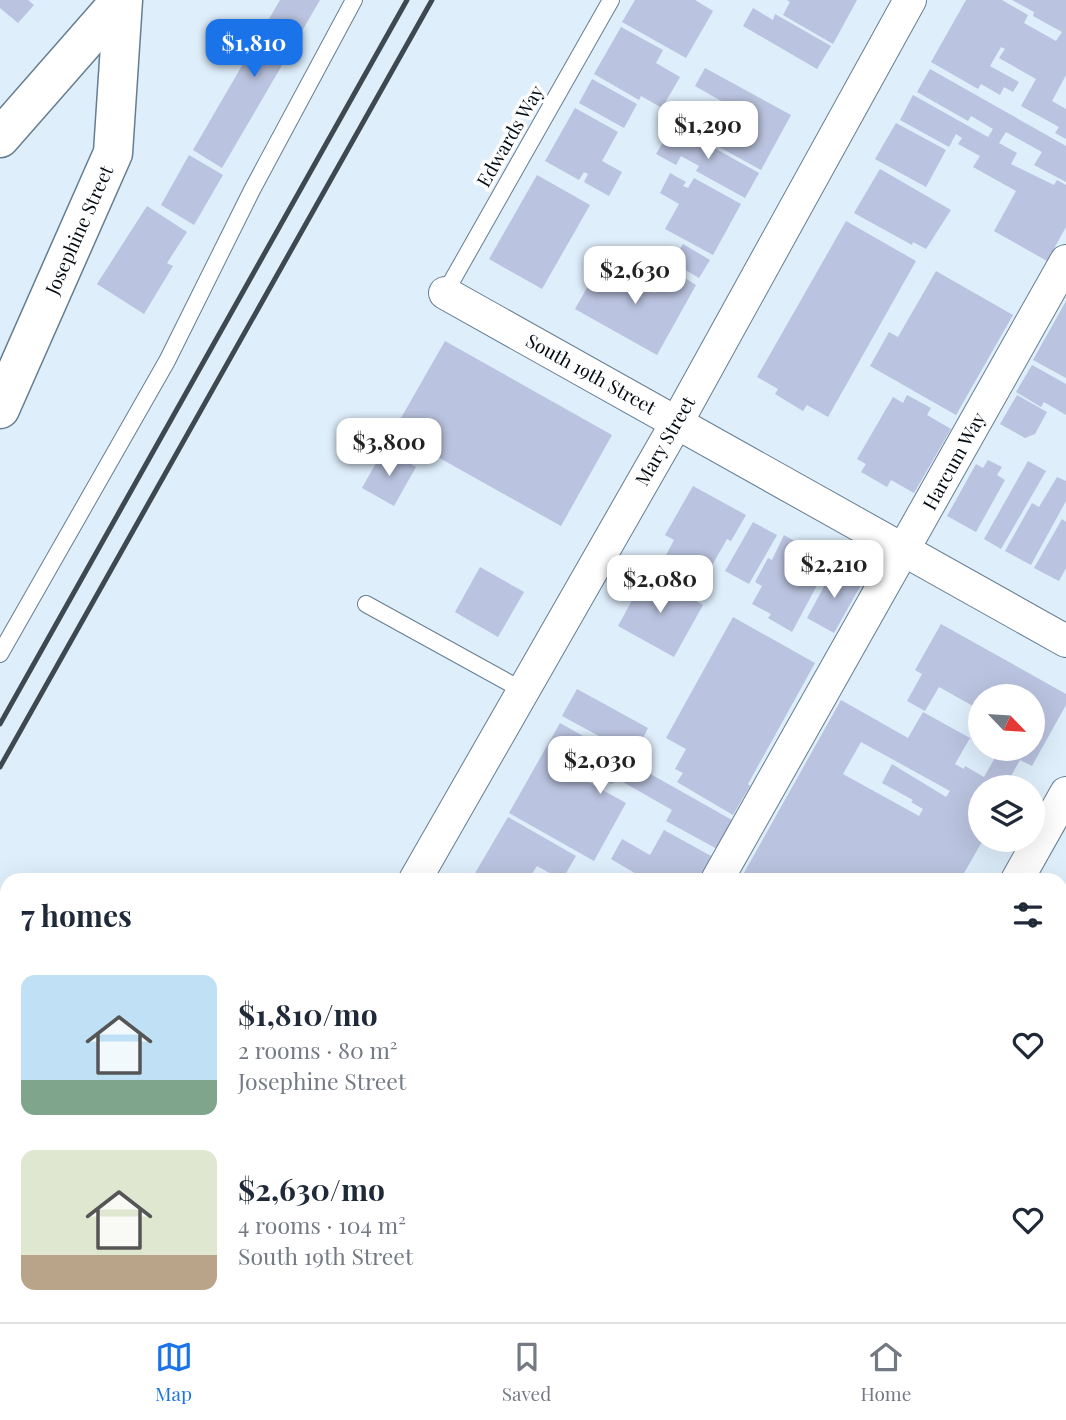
<!DOCTYPE html>
<html lang="en">
<head>
<meta charset="utf-8">
<style>
  :root { --surface:#fff; --page:#f2f2f3; --text:#1f2937; --muted:#747a83; --line:#e0e1e3; --accent:#1a73e8 }
  body { margin:0; font-family:"Playfair Display",serif; background:var(--page); color:var(--text); height:100vh; display:flex; flex-direction:column; font-size:26px; white-space:nowrap }
  * { box-sizing:border-box; margin:0 }
  p { font-size:23px; color:var(--muted) }
  .icon { flex:none; width:38px; height:38px; fill:none; stroke:currentColor; stroke-width:2; stroke-linecap:round; stroke-linejoin:round }
  .map { position:relative; flex:1; overflow:hidden }
  .drawer { position:absolute; left:0px; top:873px; width:1068px; height:450px; display:flex; flex-direction:column; background:var(--surface); border-radius:21px 21px 0 0; box-shadow:0 7px 28px #0002 }
  .drawer>* { flex:none }
  .needle { width:46px; rotate:115deg }
  .controls { position:absolute; left:968px; top:684px; display:grid; gap:14px }
  .controls a { display:grid; place-items:center; width:77px; height:77px; border-radius:50%; background:var(--surface); box-shadow:0 7px 28px #0002; font-size:35px }
  .price { position:absolute; translate:-50% -60px; padding:0 16px; border-radius:14px; background:#fff; color:#222; font-size:23px; line-height:46px; filter:drop-shadow(0 2px 4px #0008) }
  .price::after { content:''; position:absolute; left:50%; top:42px; width:21px; height:16px; margin-left:-10px; background:inherit; clip-path:polygon(0 0,100% 0,50% 100%) }
  .price.current { background:var(--accent); color:#fff }
  ul { padding:0; list-style:none }
  li { display:flex; align-items:center; gap:21px; height:175px; padding:0 21px }
  li span { display:grid; place-items:center; flex:none; width:196px; height:140px; border-radius:14px; color:#555 }
  li>.icon { margin-inline-start:auto }
  span .icon { width:84px; height:84px; fill:#fffc; stroke-width:1 }
  li b { font-size:30px }
  h2 { display:flex; justify-content:space-between; align-items:center; height:84px; padding:0 21px; font-size:30px }
  .dock { display:flex; justify-content:space-around; align-items:center; height:98px; border-top:2px solid var(--line); background:var(--surface); font-size:19px; color:var(--muted) }
  .dock a { display:grid; justify-items:center; gap:4px }
  .dock .current { color:var(--accent) }
  .map>svg:first-child { display:block }
</style>
</head>
<body>
<div class="map">
<svg width="1066" height="1322" viewBox="0 0 1066 1322">
  <rect width="100%" height="100%" fill="#deeefb"/>
  <!-- building -->
  <g fill="#bac3df" fill-rule="evenodd">
    <polygon points="0,0 28,0 34,5 18,23 0,8"/>
    <polygon points="280,0 320,0 222,168 193,150"/>
    <polygon points="635,0 695,0 713,11 686,58 622,22"/>
    <polygon points="787,0 857,0 833,44 783,15 790,2"/>
    <polygon points="966,0 1002,0 1028,15 1024,23 1056,41 1062,32 1033,16 1034,12 1012,0 1066,0 1066,75 1052,101 1066,109 1066,139 1055,133 1059,127 1021,106 1036,79 999,58 1005,49 1001,47 990,66 1019,82 1013,92 1004,87 1000,95 981,84 978,89 931,62"/>
    <polygon points="753,8 773,20 775,14 831,46 817,69 743,26"/>
    <polygon points="621,27 663,50 656,63 680,77 662,108 641,96 639,100 594,74"/>
    <polygon points="705,68 791,115 761,170 710,142 730,106 695,86"/>
    <polygon points="930,69 1066,146 1066,182 1034,165 1042,152 1006,132 999,143 1017,153 1011,164 1054,185 1057,180 1066,185 1066,227 1047,261 994,231 1016,191 973,167 980,156 958,144 962,138 956,134 949,147 900,120 913,95 988,137 993,129 971,116 968,121 917,92"/>
    <polygon points="592,79 637,104 624,128 579,103"/>
    <polygon points="575,108 618,132 602,161 622,172 609,196 584,182 588,174 584,172 579,180 545,161"/>
    <polygon points="896,123 946,150 926,187 875,159"/>
    <polygon points="673,125 759,173 745,198 696,171 699,166 681,156 676,165 656,154"/>
    <polygon points="189,155 223,175 194,225 161,205"/>
    <polygon points="880,169 951,210 926,249 913,242 912,245 854,213"/>
    <polygon points="670,173 686,182 683,186 688,188 694,178 741,204 713,255 665,229 679,204 660,193"/>
    <polygon points="537,175 590,205 542,289 489,259"/>
    <polygon points="147,206 187,232 167,263 173,266 144,314 97,284"/>
    <polygon points="846,221 916,261 828,417 807,405 803,411 775,394 778,389 757,377"/>
    <polygon points="683,244 710,260 699,278 672,262"/>
    <polygon points="601,263 655,293 666,274 682,283 685,278 696,285 657,355 575,309"/>
    <polygon points="936,271 1013,315 956,415 870,366 889,332 898,337"/>
    <polygon points="1066,301 1066,378 1033,360"/>
    <polygon points="445,341 612,435 561,526 393,432"/>
    <polygon points="1032,365 1066,384 1066,415 1044,402 1041,407 1016,392"/>
    <polygon points="907,395 931,408 927,415 951,429 914,493 891,480 887,487 861,472 866,464 857,459 893,397 903,403"/>
    <polygon points="1017,395 1047,412 1035,434 1025,438 1000,424"/>
    <polygon points="384,449 416,467 394,506 362,488"/>
    <polygon points="988,460 1002,467 997,475 1005,480 976,532 947,516 976,464 983,468"/>
    <polygon points="1028,461 1046,471 1001,549 984,539"/>
    <polygon points="1057,477 1066,481 1066,501 1031,565 1005,551 1032,503 1039,507"/>
    <polygon points="693,486 746,515 731,541 727,539 706,576 685,565 682,569 664,559 674,540 665,535"/>
    <polygon points="1062,519 1066,522 1066,568 1059,581 1034,568"/>
    <polygon points="753,522 777,535 749,584 725,571"/>
    <polygon points="784,535 830,561 792,632 768,618 771,614 752,604 762,586 755,582 768,558 772,560"/>
    <polygon points="480,567 524,592 498,637 455,612"/>
    <polygon points="834,568 862,583 834,633 807,618"/>
    <polygon points="647,573 703,605 674,657 618,626"/>
    <polygon points="733,617 815,663 748,784 750,786 733,815 677,782 683,773 675,769 686,749 666,738"/>
    <path d="M941 624 1066 694V705L1032 766 1020 760 1010 778 1016 781 1013 788H980V840H983L960 880H740L841 700 908 738 923 712 970 738 955 764 964 769 965 766 984 777 1000 749H1032V696H980V710L939 687 925 711 907 701 922 674 915 670ZM861 742 950 791 946 797 892 764 882 783 913 800 911 802 923 809 919 816 843 774Z"/>
    <polygon points="577,689 648,728 636,752 612,739 610,742 562,716"/>
    <polygon points="560,723 732,820 717,849 666,821 672,810 616,778 612,784 593,773 588,782 626,803 594,861 509,813"/>
    <polygon points="980,724 980,744 971,739"/>
    <polygon points="508,817 576,856 562,880 537,866 528,880 471,880"/>
    <polygon points="664,830 711,856 698,880 642,880 637,877 638,875 611,859 622,839 650,855"/>
    <polygon points="1066,887 1066,917 1060,914 1060,897"/>
    <polygon points="1060,920 1066,923 1066,956 1060,953"/>
    <polygon points="1060,958 1066,961 1066,991 1060,988"/>
    <polygon points="1060,996 1066,999 1066,1024 1060,1021 1065,1013 1060,1010"/>
    <polygon points="1060,1033 1066,1036 1066,1069 1060,1063"/>
    <polygon points="1060,1129 1066,1132 1066,1172 1060,1169 1060,1151 1064,1145 1060,1143"/>
    <polygon points="1060,1180 1066,1183 1066,1236 1060,1233 1063,1214 1060,1213"/>
    <polygon points="1060,1252 1066,1255 1066,1290 1060,1300"/>
    <polygon points="227,1316 265,1316 275,1322 224,1322"/>
    <polygon points="980,1316 1051,1316 1048,1322 990,1322"/>
  </g>
  <g fill="none" stroke-linecap="round" stroke-linejoin="round">
    <!-- lane casing -->
    <g stroke="#657d90" stroke-width="18">
      <g id="lane">
        <polyline points="445,293 611,0"/>
        <polyline points="366,604 522,690"/>
        <polyline points="0,654 167,361 252,190 354,0"/>
        <polyline points="468,1322 471,1316"/>
      </g>
    </g>
    <!-- street casing -->
    <g stroke="#657d90" stroke-width="34">
      <g id="street">
        <polyline points="445,293 1066,641"/>
        <polyline points="415,880 677,422 910,0"/>
        <polyline points="717,880 1066,261"/>
        <polyline points="1017,880 1066,793"/>
        <polyline points="877,1316 887,1322"/>
        <polyline points="167,1322 171,1316"/>
        <polyline points="768,1322 771,1316"/>
      </g>
    </g>
    <!-- secondary casing -->
    <g stroke="#657d90" stroke-width="41">
      <g id="secondary">
        <polyline points="0,138 121,0"/>
        <polyline points="0,409 113,153 123,0"/>
      </g>
    </g>
    <!-- lane -->
    <use href="#lane" stroke="#fff" stroke-width="16"/>
    <!-- street -->
    <use href="#street" stroke="#fff" stroke-width="32"/>
    <!-- secondary -->
    <use href="#secondary" stroke="#fff" stroke-width="38"/>
    <!-- rail -->
    <g stroke="#3e4851" stroke-width="5">
      <polyline points="0,724 407,0"/>
      <polyline points="0,767 432,0"/>
    </g>
  </g>
  <g text-anchor="middle" stroke-width="7" stroke-linejoin="round" paint-order="stroke">
    <!-- street labels -->
    <g font-size="19" fill="#040c13" stroke="#fff">
      <text transform="translate(510 136) rotate(-60)" y="7">Edwards Way</text>
      <text transform="translate(79 230) rotate(-66)" y="7">Josephine Street</text>
      <text transform="translate(591 374) rotate(29)" y="7">South 19th Street</text>
      <text transform="translate(665 441) rotate(-60)" y="7">Mary Street</text>
      <text transform="translate(954 461) rotate(-61)" y="7">Harcum Way</text>
    </g>
  </g>
</svg>
<div class="controls">
<a><svg class="needle" viewBox="-14 -14 28 28"><path d="M0-13l5 13h-10z" fill="#e53935"/><path d="M0 13l5-13h-10z" fill="#747a83"/></svg></a>
<a><svg class="icon" aria-label="layers" viewBox="0 0 24 24"><path d="M12 4l9 5-9 5-9-5zM3 14l9 5 9-5"/></svg></a>
</div>
<b class="price current" style="left:254px;top:79px">$1,810</b>
<b class="price" style="left:708px;top:161px">$1,290</b>
<b class="price" style="left:635px;top:306px">$2,630</b>
<b class="price" style="left:389px;top:478px">$3,800</b>
<b class="price" style="left:834px;top:600px">$2,210</b>
<b class="price" style="left:660px;top:615px">$2,080</b>
<b class="price" style="left:600px;top:796px">$2,030</b>
<section class="drawer">
<h2>7 homes<svg class="icon" aria-label="filters" viewBox="0 0 24 24"><path d="M4 7h16M4 17h16"/><circle cx="9" cy="7" r="2"/><circle cx="15" cy="17" r="2"/></svg></h2>
<ul>
<li><span style="background:linear-gradient(#bfe0f5 75%,#7fa58c 0)"><svg class="icon" aria-label="home" viewBox="0 0 24 24"><path d="M3 11l9-7 9 7M6 9v11h12V9"/></svg></span><div><b>$1,810/mo</b><p>2 rooms · 80 m²</p><p>Josephine Street</p></div><svg class="icon" aria-label="heart" viewBox="0 0 24 24"><path d="M12 20l-8-8c-3-5 5-10 8-4 3-6 11-1 8 4z"/></svg></li>
<li><span style="background:linear-gradient(#dfe7d0 75%,#b9a48a 0)"><svg class="icon" aria-label="home" viewBox="0 0 24 24"><path d="M3 11l9-7 9 7M6 9v11h12V9"/></svg></span><div><b>$2,630/mo</b><p>4 rooms · 104 m²</p><p>South 19th Street</p></div><svg class="icon" aria-label="heart" viewBox="0 0 24 24"><path d="M12 20l-8-8c-3-5 5-10 8-4 3-6 11-1 8 4z"/></svg></li>
</ul>
</section>
</div>
<nav class="dock">
<a class="current"><svg class="icon" aria-label="map" viewBox="0 0 24 24"><path d="M3 6l6-2 6 2 6-2v14l-6 2-6-2-6 2zM9 4v14M15 6v14"/></svg>Map</a>
<a><svg class="icon" aria-label="saved" viewBox="0 0 24 24"><path d="M7 4h10v16l-5-4-5 4z"/></svg>Saved</a>
<a><svg class="icon" aria-label="home" viewBox="0 0 24 24"><path d="M3 11l9-7 9 7M6 9v11h12V9"/></svg>Home</a>
</nav>
</body>
</html>
